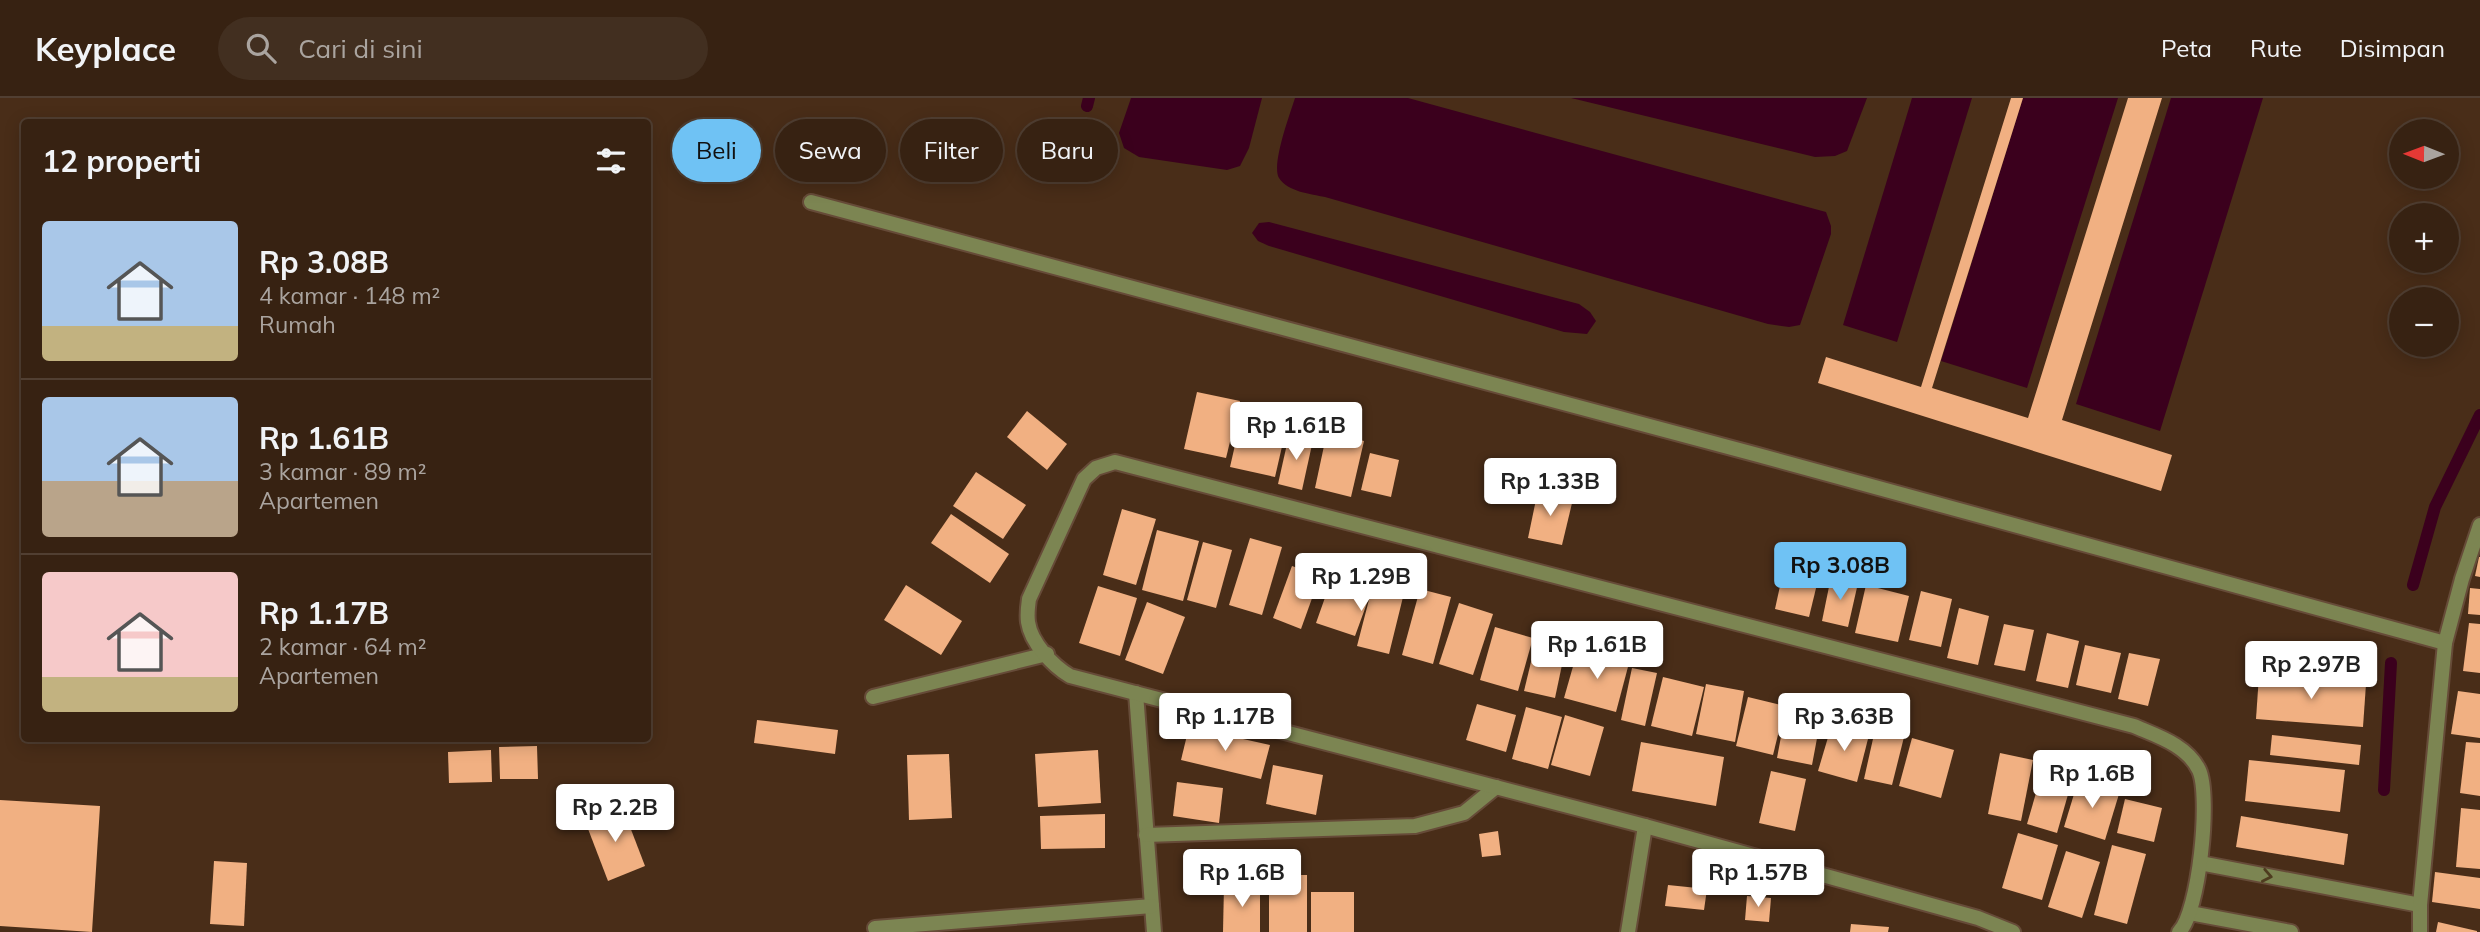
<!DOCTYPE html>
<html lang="id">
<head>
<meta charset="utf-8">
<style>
  :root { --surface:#372212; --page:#422f20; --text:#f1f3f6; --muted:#aaa49f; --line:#513f32; --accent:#6fc2f4 }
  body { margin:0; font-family:Mulish,sans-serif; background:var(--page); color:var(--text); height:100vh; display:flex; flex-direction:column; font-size:26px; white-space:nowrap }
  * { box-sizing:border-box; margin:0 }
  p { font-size:23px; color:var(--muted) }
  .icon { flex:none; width:38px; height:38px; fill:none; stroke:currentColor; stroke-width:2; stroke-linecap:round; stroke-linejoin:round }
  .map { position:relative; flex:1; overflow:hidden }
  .details { position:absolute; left:21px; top:21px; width:630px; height:623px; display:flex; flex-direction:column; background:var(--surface); border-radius:7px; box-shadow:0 4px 18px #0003,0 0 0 2px var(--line) }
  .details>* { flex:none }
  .top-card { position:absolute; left:672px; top:21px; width:665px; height:63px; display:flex; gap:14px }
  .needle { width:46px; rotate:271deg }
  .controls { position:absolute; left:2389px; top:21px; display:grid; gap:14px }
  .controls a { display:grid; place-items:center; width:70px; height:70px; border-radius:50%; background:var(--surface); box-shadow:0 4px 18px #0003,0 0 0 2px var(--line); font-size:35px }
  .price { position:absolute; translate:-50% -60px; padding:0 16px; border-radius:7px; background:#fff; color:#222; font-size:23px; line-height:46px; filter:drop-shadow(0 2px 4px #0008) }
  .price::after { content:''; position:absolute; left:50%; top:42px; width:21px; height:16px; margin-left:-10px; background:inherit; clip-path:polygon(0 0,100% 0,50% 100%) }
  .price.current { background:var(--accent); color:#111 }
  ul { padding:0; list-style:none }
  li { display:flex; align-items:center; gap:21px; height:175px; padding:0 21px }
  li+li { border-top:2px solid var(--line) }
  li span { display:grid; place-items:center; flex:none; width:196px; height:140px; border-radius:7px; color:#555 }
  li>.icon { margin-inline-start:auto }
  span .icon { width:84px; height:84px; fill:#fffc; stroke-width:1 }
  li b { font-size:30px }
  h2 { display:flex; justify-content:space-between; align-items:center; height:84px; padding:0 21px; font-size:30px }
  .tag { padding:0 24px; border-radius:32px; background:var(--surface); box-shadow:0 4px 18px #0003,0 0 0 2px var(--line); font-size:24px; line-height:63px }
  .tag.current { background:var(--accent); color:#111 }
  header { display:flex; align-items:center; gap:42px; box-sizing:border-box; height:98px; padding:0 35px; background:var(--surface); border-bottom:2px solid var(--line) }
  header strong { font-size:33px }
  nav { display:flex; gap:38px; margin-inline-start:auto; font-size:24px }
  .search { width:490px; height:63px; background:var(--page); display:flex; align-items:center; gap:18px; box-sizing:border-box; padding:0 24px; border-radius:38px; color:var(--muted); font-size:26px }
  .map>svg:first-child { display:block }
</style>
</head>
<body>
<header>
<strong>Keyplace</strong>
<div class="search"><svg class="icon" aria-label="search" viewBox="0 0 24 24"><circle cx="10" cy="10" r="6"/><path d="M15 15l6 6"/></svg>Cari di sini</div>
<nav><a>Peta</a><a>Rute</a><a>Disimpan</a></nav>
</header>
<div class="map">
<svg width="2480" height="834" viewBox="0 0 2480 834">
  <rect width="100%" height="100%" fill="#492d18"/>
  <!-- water -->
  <g fill="#3b001d">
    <polygon points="1131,0 1262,0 1249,50 1240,68 1227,72 1139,59 1124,50 1119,35"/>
    <path d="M1295 0H1408L1826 114 1831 128V136L1800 227 1789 229 1768 226 1325 99C1311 96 1288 94 1279 80 1271 67 1290 16 1295 0Z"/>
    <polygon points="1571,0 1867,0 1847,53 1835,58 1815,59"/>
    <polygon points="1912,0 1972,0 1897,244 1843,227"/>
    <polygon points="2023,0 2118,0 2027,290 1941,263"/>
    <polygon points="2171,0 2263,0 2160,333 2076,306"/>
    <polygon points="1269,124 1579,206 1590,214 1596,223 1587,236 1564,234 1269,148 1258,143 1252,135 1259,125"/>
  </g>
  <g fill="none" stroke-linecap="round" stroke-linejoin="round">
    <!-- stream -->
    <g stroke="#3b001d" stroke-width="12">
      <polyline points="1087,8 1089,0"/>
      <polyline points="2413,487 2435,409 2480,317"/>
      <polyline points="2384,692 2391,565"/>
    </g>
  </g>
  <!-- building -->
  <g fill="#f1b082">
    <polygon points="2011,0 2023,0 1932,290 2028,320 2128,0 2162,0 2062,322 2172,357 2161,393 1818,285 1826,259 1921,289"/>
    <polygon points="1197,294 1240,303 1226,360 1184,351"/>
    <polygon points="1244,308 1289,318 1275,379 1230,369"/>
    <polygon points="1027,313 1067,346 1047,372 1007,339"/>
    <polygon points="1327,334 1364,343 1351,399 1315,390"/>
    <polygon points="1289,337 1313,342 1302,392 1278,386"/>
    <polygon points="1370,355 1399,362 1391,399 1361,392"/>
    <polygon points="976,374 1026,407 1003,441 953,408"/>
    <polygon points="1538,392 1573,401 1562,447 1528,440"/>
    <polygon points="1122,411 1156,421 1136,487 1103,477"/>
    <polygon points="951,416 1009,456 990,485 931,445"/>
    <polygon points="1157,432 1199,443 1183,503 1142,492"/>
    <polygon points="1250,440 1282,449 1262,517 1229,507"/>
    <polygon points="1203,444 1232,452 1216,510 1187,502"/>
    <polygon points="2479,459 2480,459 2480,479 2475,478"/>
    <polygon points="1292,468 1320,478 1301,531 1273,520"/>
    <polygon points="1783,474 1818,482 1809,519 1775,511"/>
    <polygon points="1333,477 1403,499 1389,556 1357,548 1371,494 1355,538 1316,525"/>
    <polygon points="1831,479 1858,485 1848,529 1822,523"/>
    <polygon points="906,487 962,523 941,557 884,522"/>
    <polygon points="1866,487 1909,498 1898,544 1855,535"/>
    <polygon points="1098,488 1137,500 1120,558 1079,545"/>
    <polygon points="2470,490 2480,491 2480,517 2468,516"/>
    <polygon points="1420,491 1451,499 1433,566 1402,557"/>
    <polygon points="1921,493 1952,501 1941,549 1909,542"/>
    <polygon points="1147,504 1185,519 1163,576 1125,562"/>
    <polygon points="1459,505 1493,516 1473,577 1439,566"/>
    <polygon points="1959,510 1989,518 1978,567 1947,560"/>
    <polygon points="2469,525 2480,526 2480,575 2463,573"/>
    <polygon points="2004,526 2034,532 2025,573 1994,567"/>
    <polygon points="1495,529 1533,540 1518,593 1480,582"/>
    <polygon points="1538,535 1567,543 1555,600 1524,593"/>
    <polygon points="2047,535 2079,543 2068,590 2036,583"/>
    <polygon points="2085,547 2121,555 2111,595 2076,587"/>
    <polygon points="1578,551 1629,565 1616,614 1564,600"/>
    <polygon points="2129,555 2160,561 2148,608 2118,601"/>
    <polygon points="1632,570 1657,575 1645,628 1621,622"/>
    <polygon points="2259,577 2366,586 2363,629 2256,621"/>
    <polygon points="1663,579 1704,589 1692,638 1651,628"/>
    <polygon points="1706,586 1744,593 1735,644 1696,636"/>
    <polygon points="2458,593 2480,596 2480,640 2451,636"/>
    <polygon points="1748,599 1785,608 1773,657 1736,648"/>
    <polygon points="1477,606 1516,617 1506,654 1466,642"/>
    <polygon points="1526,609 1562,619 1548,671 1512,661"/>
    <polygon points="1786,612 1821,619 1812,667 1777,660"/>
    <polygon points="1565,617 1604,629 1590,678 1551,667"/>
    <polygon points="757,622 838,632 835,656 754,645"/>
    <polygon points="1832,626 1869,637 1857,684 1818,673"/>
    <polygon points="1189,629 1270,647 1261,681 1181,662"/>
    <polygon points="1875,632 1904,639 1892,687 1864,681"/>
    <polygon points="2272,637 2361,647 2359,667 2270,657"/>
    <polygon points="1912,640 1954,652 1941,700 1899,688"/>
    <polygon points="1641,644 1724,659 1716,708 1632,693"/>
    <polygon points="2466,644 2480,645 2480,698 2460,695"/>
    <polygon points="537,648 538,681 500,681 499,649"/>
    <polygon points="491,652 492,684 449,685 448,654"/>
    <polygon points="1098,652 1101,705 1038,709 1035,656"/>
    <polygon points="2000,655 2033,662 2021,723 1988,716"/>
    <polygon points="949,656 952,720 909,722 907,657"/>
    <polygon points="2249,662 2345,672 2340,714 2245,703"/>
    <polygon points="1273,667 1323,677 1316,717 1266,706"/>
    <polygon points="2043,671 2073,679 2057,735 2027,726"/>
    <polygon points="1771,673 1806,681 1795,733 1759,725"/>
    <polygon points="2078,683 2119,696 2105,742 2064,729"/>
    <polygon points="1177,684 1223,690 1219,725 1173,718"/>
    <polygon points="2125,701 2162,710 2154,744 2117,735"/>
    <polygon points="0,702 100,708 92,834 0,828"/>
    <polygon points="622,708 645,768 608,783 585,723"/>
    <polygon points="2461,710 2480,712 2480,771 2456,769"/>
    <polygon points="1105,716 1105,750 1041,751 1040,718"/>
    <polygon points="2241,718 2348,736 2344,767 2236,749"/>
    <polygon points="1498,733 1501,757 1482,759 1479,736"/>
    <polygon points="2018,735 2058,747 2042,802 2002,790"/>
    <polygon points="2112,747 2146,756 2127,826 2094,817"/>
    <polygon points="2066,753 2100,764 2082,820 2048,809"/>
    <polygon points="214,763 247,765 244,828 210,826"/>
    <polygon points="2435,774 2480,780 2480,811 2432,804"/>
    <rect x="1269" y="777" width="38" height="57"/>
    <polygon points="1224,787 1260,787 1260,834 1223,834"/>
    <polygon points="1668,787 1707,791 1704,812 1665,808"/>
    <rect x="1311" y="794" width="43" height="40"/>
    <polygon points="1747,798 1771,800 1769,824 1745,822"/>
    <polygon points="2438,824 2477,833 2477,834 2436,834"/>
    <polygon points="1851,826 1889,829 1888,834 1850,834"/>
  </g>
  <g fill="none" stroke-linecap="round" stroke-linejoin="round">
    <!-- service casing -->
    <g stroke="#664b38" stroke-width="18">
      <polyline id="service" points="811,104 1758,357 2445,545"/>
    </g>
    <!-- minor casing -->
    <g stroke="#664b38" stroke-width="18">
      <g id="minor">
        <polyline points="1136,595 1154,834"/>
        <polyline points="873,599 1047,556"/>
        <polyline points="1146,737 1415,728 1464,715 1496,689"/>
        <polyline points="2200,765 2420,807"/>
        <polyline points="2190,815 2291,834"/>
        <polyline points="875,830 1152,808"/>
        <polyline points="1628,834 1645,728"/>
        <path d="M2013 834 1978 820 1645 728 1070 578C1053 568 1031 545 1028 524 1027 517 1028 508 1029 501L1084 381 1096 370 1115 364 2134 628C2157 638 2187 647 2199 672 2211 698 2199 815 2179 834"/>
        <polyline points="2420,834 2420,807 2445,545 2462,481 2480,427"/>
      </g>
    </g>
    <!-- service -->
    <use href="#service" stroke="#7c8552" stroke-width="14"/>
    <!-- minor -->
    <use href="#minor" stroke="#7c8552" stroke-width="14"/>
  </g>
  <!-- one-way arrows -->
  <defs><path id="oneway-chevron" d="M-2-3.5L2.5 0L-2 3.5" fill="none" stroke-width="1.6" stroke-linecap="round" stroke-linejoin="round" transform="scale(1.75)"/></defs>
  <use stroke="#4e3c1f" href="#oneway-chevron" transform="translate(2267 778) rotate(11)"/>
</svg>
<div class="controls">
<a><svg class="needle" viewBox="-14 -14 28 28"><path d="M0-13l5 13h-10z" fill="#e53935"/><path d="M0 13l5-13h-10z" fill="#aaa49f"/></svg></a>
<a>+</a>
<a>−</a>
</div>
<b class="price" style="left:1296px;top:364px">Rp 1.61B</b>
<b class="price" style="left:1550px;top:420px">Rp 1.33B</b>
<b class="price current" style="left:1840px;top:504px">Rp 3.08B</b>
<b class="price" style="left:1361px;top:515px">Rp 1.29B</b>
<b class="price" style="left:1597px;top:583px">Rp 1.61B</b>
<b class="price" style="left:2311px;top:603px">Rp 2.97B</b>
<b class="price" style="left:1225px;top:655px">Rp 1.17B</b>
<b class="price" style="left:1844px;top:655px">Rp 3.63B</b>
<b class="price" style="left:2092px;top:712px">Rp 1.6B</b>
<b class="price" style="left:615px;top:746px">Rp 2.2B</b>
<b class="price" style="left:1242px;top:811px">Rp 1.6B</b>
<b class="price" style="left:1758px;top:811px">Rp 1.57B</b>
<div class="top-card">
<a class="tag current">Beli</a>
<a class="tag">Sewa</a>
<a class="tag">Filter</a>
<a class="tag">Baru</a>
</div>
<section class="details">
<h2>12 properti<svg class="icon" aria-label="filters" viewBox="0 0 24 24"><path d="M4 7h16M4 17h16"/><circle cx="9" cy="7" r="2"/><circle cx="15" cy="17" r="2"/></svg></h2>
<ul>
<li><span style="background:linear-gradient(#a9c7e8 75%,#c2b280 0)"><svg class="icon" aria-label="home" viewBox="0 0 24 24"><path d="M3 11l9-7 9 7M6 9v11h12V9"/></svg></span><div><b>Rp 3.08B</b><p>4 kamar · 148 m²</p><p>Rumah</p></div></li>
<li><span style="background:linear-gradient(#a9c7e8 60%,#b9a48a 0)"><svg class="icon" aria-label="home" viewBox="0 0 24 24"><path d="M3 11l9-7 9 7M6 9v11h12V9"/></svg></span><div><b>Rp 1.61B</b><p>3 kamar · 89 m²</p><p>Apartemen</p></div></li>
<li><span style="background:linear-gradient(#f6c9c9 75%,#c2b280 0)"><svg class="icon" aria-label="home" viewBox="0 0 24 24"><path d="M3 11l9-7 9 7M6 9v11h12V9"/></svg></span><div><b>Rp 1.17B</b><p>2 kamar · 64 m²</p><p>Apartemen</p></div></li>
</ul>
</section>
</div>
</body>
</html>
